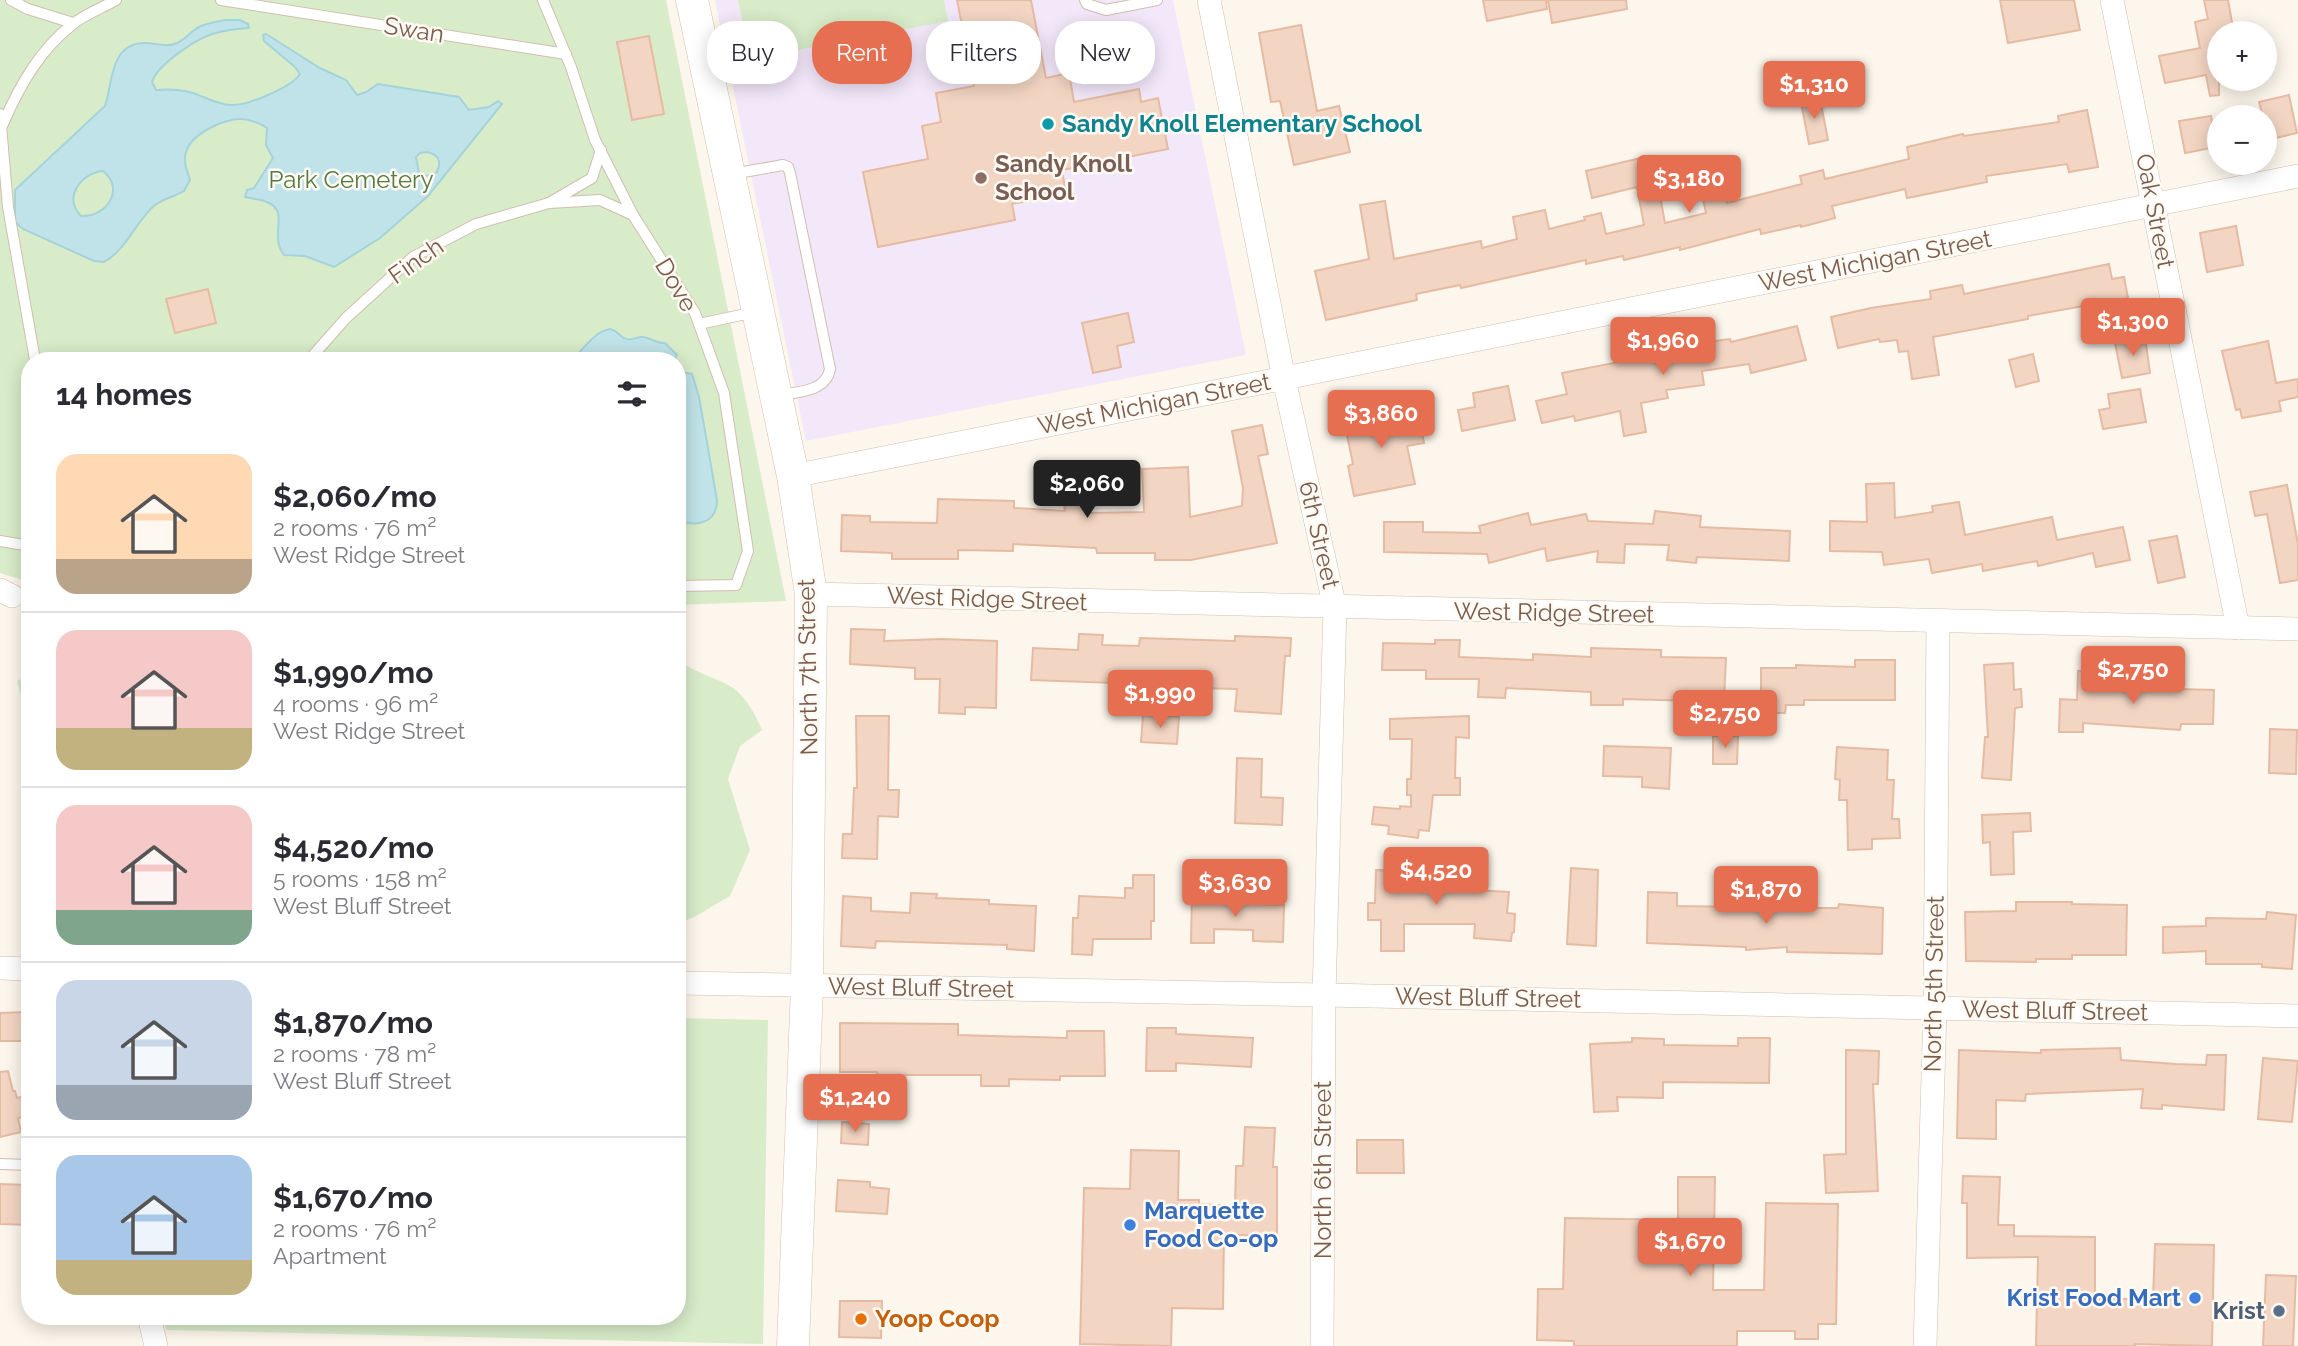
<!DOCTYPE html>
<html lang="en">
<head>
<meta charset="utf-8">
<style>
  :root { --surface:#fff; --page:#f7f7f7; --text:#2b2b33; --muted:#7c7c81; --line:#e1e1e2; --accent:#e76f51 }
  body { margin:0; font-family:Raleway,sans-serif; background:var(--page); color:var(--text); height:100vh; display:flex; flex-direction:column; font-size:26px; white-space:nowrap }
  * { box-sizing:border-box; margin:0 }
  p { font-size:23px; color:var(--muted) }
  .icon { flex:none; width:38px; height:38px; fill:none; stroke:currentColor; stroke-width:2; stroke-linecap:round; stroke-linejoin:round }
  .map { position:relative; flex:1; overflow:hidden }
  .drawer { position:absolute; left:21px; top:352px; width:665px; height:973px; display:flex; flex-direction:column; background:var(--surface); border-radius:28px; box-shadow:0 4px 18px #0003 }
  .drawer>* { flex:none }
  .guide { position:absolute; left:707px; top:21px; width:665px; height:63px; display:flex; gap:14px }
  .buttons { position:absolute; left:2207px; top:21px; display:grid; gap:14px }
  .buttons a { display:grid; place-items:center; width:70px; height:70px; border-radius:50%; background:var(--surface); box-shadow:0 4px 18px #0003; font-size:35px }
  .price { position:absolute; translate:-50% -60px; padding:0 16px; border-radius:7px; background:var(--accent); color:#fff; font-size:23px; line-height:46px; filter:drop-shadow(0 2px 4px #0008) }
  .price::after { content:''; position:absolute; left:50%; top:42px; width:21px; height:16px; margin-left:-10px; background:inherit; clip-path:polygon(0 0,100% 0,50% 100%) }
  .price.current { background:#222; color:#fff }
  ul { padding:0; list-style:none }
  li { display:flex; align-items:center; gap:21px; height:175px; padding:0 35px }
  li+li { border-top:2px solid var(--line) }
  li span { display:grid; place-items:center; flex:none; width:196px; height:140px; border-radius:21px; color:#555 }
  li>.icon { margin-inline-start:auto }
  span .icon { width:84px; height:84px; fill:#fffc; stroke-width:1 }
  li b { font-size:30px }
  h2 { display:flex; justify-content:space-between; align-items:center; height:84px; padding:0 35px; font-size:30px }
  .tag { padding:0 24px; border-radius:28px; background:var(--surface); box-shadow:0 4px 18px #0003; font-size:24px; line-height:63px }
  .tag.current { background:var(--accent); color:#fff }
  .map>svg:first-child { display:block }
</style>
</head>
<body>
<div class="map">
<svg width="2298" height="1346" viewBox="0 0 2298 1346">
  <rect width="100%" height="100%" fill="#fdf6ec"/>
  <!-- education -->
  <polygon fill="#f3e8fa" points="715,0 1173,0 1246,355 806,441"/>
  <!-- green -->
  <g fill="#d8ecc9">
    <polygon points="0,0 666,0 786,601 677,605 677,360 30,360 30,582 0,573"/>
    <polygon points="738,0 944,0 948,21 750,59"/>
    <path d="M677 659C692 672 712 676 728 685 745 694 755 714 762 730L740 746 728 779 750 850 730 896 696 916 677 924Z"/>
    <polygon points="27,676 30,676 30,730 17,681"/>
    <polygon points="677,1018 768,1020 763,1344 166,1330 164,1316 677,1316"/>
  </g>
  <!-- water -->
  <g fill="#bfe3e8" stroke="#a5d3da" stroke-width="2" fill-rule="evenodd">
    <path d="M225 20H240L248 24 249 28C238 29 226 30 216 33 198 37 157 65 152 82L156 90C167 89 178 89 189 92 202 95 217 105 231 105 247 106 292 87 300 74L295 67 264 41 263 35 266 34 320 68 346 80 357 95 366 92 378 84 459 97 469 110 489 107 498 101 502 104 428 196 380 238 334 267 305 256 284 255C268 235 291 212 267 202 260 199 252 199 245 197L247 190 254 188 273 158 266 145 267 128C260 123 249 119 241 119 223 119 191 134 186 152 183 162 187 170 190 180L184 191C174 197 164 198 155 205 135 222 127 249 104 262L94 261 23 229 15 222V190L105 106C113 84 109 43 145 43 155 43 166 48 177 43 185 40 191 31 199 27 207 23 217 22 225 20ZM427 152C438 154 443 162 436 173L426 176 419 173 416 157 420 153ZM103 171C126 190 106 217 81 216 62 197 82 173 103 171Z"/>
    <path d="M610 329C617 330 618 335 624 338 631 342 635 337 642 337 651 337 655 344 665 343L677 355 674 360H571C584 350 593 332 610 329Z"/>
    <path d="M682 372 692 374 699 397 717 500C717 524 696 527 677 520V376Z"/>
  </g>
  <!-- building -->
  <g fill="#f3d5c3" stroke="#e6bba3" stroke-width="2">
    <polygon points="957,0 1031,0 1046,78 1069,73 1074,102 1139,89 1141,102 1158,98 1168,149 1062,170 1065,188 1031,195 1032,200 1012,204 1015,220 878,247 863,172 928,159 922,126 941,122 936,93 974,86"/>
    <polygon points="1483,0 1546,0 1547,9 1487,21"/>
    <polygon points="1548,0 1626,0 1627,9 1552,23"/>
    <polygon points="2000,0 2074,0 2080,30 2008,43"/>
    <polygon points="2204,0 2228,0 2234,33 2219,33 2219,95 2210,96 2206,75 2165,83 2159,56 2200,48 2195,22 2208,19"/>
    <polygon points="1301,25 1317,111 1339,106 1350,152 1294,165 1280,101 1271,102 1259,33"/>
    <polygon points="649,36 664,114 632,120 617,42"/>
    <polygon points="2289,95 2297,133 2267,140 2264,117 2263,117 2259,102"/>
    <polygon points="1820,99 1828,140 1809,144 1801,102"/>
    <polygon points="2087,110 2098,167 2069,172 2067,164 1986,176 1987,182 1907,198 1905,189 1832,206 1835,218 1801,227 1801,225 1761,234 1760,229 1680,250 1680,247 1624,260 1623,256 1586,264 1586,260 1461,288 1460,285 1416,294 1417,300 1326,320 1315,271 1369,259 1360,205 1385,201 1394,259 1481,241 1482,248 1517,239 1513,217 1545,210 1549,229 1585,220 1584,217 1601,213 1606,234 1644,225 1637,187 1592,198 1586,171 1649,156 1650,164 1654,163 1665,223 1706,213 1699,180 1722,175 1727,203 1802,184 1800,176 1823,170 1825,179 1909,159 1907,147 1963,134 1964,136 2059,122 2058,116"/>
    <polygon points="2211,116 2216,147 2185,153 2179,121"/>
    <polygon points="2236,226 2243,265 2207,272 2200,233"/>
    <polygon points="2109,264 2112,279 2124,277 2128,298 2028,316 2028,319 1933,337 1939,375 1912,379 1908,351 1899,352 1897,340 1880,342 1879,339 1838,348 1831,317 1871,308 1931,299 1930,291 1962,285 1964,294"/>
    <polygon points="208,289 216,323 175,333 166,299"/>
    <polygon points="1128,313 1134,342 1117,346 1121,367 1093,373 1082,323"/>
    <polygon points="1797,326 1806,360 1751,373 1749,364 1702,371 1704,385 1666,390 1668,398 1641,403 1646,432 1624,436 1620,411 1575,421 1574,416 1542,423 1536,401 1567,394 1562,373 1691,348 1691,344 1730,339 1731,342"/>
    <polygon points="2145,337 2150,373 2122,378 2115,343"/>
    <polygon points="2268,341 2276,383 2298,379 2298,397 2279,401 2281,411 2242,418 2240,409 2236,410 2222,351"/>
    <polygon points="2033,354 2039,381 2016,387 2009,360"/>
    <polygon points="1508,386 1515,420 1462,431 1458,410 1475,407 1473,393"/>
    <polygon points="2140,389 2146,422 2103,429 2099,410 2110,408 2108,394"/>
    <polygon points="1377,409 1378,415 1393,412 1394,419 1418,414 1424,443 1407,446 1415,484 1354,496 1348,466 1353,464 1343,416"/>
    <polygon points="1262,425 1268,454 1258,456 1277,543 1191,560 1155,560 1155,553 1097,553 1096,548 1013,544 1013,551 958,550 958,559 892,559 892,553 841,551 842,515 870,516 870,522 937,523 938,499 1014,501 1014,508 1065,511 1057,466 1077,462 1087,513 1144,512 1142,469 1188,467 1190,517 1242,506 1243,488 1232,431"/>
    <polygon points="1894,483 1895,518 1933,512 1932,506 1959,502 1965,535 2052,517 2057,540 2123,527 2130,560 2096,567 2093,553 2038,566 2037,561 1983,571 1982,564 1932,573 1929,559 1884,565 1882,552 1830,551 1830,521 1867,522 1866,484"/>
    <polygon points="2287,485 2298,544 2298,580 2280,583 2267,514 2255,516 2250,492"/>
    <polygon points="1655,511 1701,516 1700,527 1790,531 1789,561 1697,557 1696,563 1667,560 1669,545 1625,544 1624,563 1597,562 1598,551 1547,561 1545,548 1489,563 1487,554 1384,552 1384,522 1423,522 1423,532 1481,533 1479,526 1528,513 1531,525 1586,514 1588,521 1653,524"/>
    <polygon points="2177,536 2185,577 2158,583 2149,541"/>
    <polygon points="851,629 885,630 884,641 942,639 997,641 996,708 965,707 965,714 939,713 940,679 915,679 915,668 850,664"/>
    <polygon points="1079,634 1103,635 1102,645 1139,646 1140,638 1235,641 1235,636 1291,638 1290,656 1285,656 1281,714 1235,711 1237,689 1201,688 1201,683 1183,682 1183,678 1116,675 1115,683 1031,680 1033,648 1078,650"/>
    <polygon points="1435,640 1460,640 1459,657 1533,660 1533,654 1591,657 1591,648 1661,650 1661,657 1726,658 1723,720 1696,719 1697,701 1623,699 1623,705 1591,705 1591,692 1506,688 1505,698 1478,697 1479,679 1426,679 1426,670 1382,670 1383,643 1435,644"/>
    <polygon points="1855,660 1895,660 1895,700 1804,700 1804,705 1786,705 1785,713 1761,713 1761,668 1796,668 1796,665 1855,667"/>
    <polygon points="2013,663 2014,690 2021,689 2022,707 2015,708 2011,780 1982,778 1985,737 1988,737 1984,665"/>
    <polygon points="2078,671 2107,672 2107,687 2214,690 2213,724 2181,724 2180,730 2083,723 2083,732 2059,732 2060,699 2077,700"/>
    <polygon points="1143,715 1179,717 1177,744 1141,742"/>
    <polygon points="856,716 889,716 888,790 899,790 898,817 878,816 877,859 842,858 843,834 852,834 854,788 857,788"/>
    <polygon points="1469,716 1469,738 1456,737 1455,778 1460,778 1460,795 1433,795 1429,831 1419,830 1418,838 1388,834 1389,826 1372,824 1374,807 1400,809 1400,806 1411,807 1411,795 1407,795 1407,779 1411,779 1412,739 1390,739 1390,719"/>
    <polygon points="2270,729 2297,730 2296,774 2269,773"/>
    <polygon points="1713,736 1738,736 1737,764 1713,764"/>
    <polygon points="1604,746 1671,748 1669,789 1642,787 1642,777 1603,776"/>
    <polygon points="1837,747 1888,750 1887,780 1894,780 1892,819 1899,819 1900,838 1872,839 1872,849 1848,850 1847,800 1839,800 1840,780 1835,779"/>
    <polygon points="1237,758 1262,759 1261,797 1283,798 1282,825 1235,823"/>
    <polygon points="2030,813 2031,831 2013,832 2014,874 1991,875 1990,842 1983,843 1982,815"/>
    <polygon points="1571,868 1598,870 1596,946 1567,944"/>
    <polygon points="1376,870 1445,871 1445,881 1456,881 1456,889 1509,892 1507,913 1515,914 1514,932 1512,933 1511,941 1474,938 1475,924 1404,924 1404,951 1381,951 1381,920 1368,920 1368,903 1375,903"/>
    <polygon points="1133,875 1154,875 1154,921 1151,921 1151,939 1093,939 1092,955 1072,954 1073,918 1078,918 1079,896 1125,898 1125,888 1133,888"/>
    <polygon points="1648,892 1677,893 1677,906 1743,907 1742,900 1772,898 1772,908 1838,908 1839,904 1883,908 1882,954 1787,952 1787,947 1746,950 1746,947 1647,943"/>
    <polygon points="911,893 937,894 936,898 989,900 989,904 1036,906 1034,951 1007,949 1007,945 876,941 875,948 841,946 843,896 871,898 871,911 910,913"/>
    <polygon points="1192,894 1230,894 1229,903 1284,905 1283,942 1253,941 1253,930 1214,929 1214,943 1191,943"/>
    <polygon points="2016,902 2072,902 2072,904 2127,905 2126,955 2072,955 2072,959 2036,959 2036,962 1966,961 1965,912 2016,911"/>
    <polygon points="2267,912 2296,915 2292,969 2262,967 2262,964 2206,964 2206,951 2163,953 2163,927 2206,926 2206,918 2266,919"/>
    <polygon points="26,1012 26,1041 0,1041 0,1013"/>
    <polygon points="840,1023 958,1024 958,1035 1067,1038 1067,1031 1104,1031 1105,1076 1060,1076 1060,1080 1009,1079 1009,1086 981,1086 981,1075 901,1075 901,1078 877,1077 877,1072 840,1072"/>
    <polygon points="1147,1028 1176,1028 1176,1034 1253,1038 1251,1067 1176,1063 1176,1071 1146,1071"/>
    <polygon points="1632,1038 1664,1039 1664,1045 1738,1046 1738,1038 1770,1038 1769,1083 1663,1082 1663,1098 1617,1097 1618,1111 1594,1112 1590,1044 1632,1042"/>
    <polygon points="2120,1048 2121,1060 2176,1064 2206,1065 2207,1055 2226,1055 2224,1110 2162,1105 2162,1109 2141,1108 2143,1089 2026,1094 2025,1101 1996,1100 1996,1139 1957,1138 1959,1050 2041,1053 2041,1050"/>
    <polygon points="1846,1050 1879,1051 1878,1084 1873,1084 1878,1191 1826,1193 1824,1155 1846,1154"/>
    <polygon points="2263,1058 2298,1061 2292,1122 2258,1119"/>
    <polygon points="8,1071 13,1091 15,1091 17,1098 26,1096 30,1116 18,1118 21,1132 0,1137 0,1072"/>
    <polygon points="842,1122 869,1124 868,1145 841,1143"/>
    <polygon points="1245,1127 1275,1128 1273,1167 1277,1167 1277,1237 1224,1234 1223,1309 1172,1308 1171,1346 1080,1344 1084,1188 1130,1189 1131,1150 1179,1151 1178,1200 1199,1200 1199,1204 1235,1206 1236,1166 1243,1166"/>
    <polygon points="1357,1140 1403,1140 1404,1173 1357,1173"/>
    <polygon points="1963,1176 2000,1177 1998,1225 2014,1225 2014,1236 2095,1237 2095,1299 2153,1299 2155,1244 2214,1245 2212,1346 2135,1344 2135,1346 2036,1346 2038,1257 1967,1258 1967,1203 1962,1203"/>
    <polygon points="1678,1177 1715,1177 1713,1290 1764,1290 1766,1203 1838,1204 1836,1324 1818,1324 1818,1339 1795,1339 1795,1331 1737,1331 1737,1346 1574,1346 1574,1341 1537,1340 1538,1289 1563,1289 1565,1218 1678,1220"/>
    <polygon points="838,1180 870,1182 870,1187 889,1189 887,1214 836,1211"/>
    <polygon points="0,1184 30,1185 30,1225 0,1224"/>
    <polygon points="2266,1275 2296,1276 2293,1346 2263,1346"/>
    <polygon points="840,1301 882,1301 881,1338 839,1337"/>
  </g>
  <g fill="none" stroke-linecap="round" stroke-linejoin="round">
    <!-- lane casing -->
    <g stroke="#d1beb0" stroke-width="12">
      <g id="lane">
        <polyline points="11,0 28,9 73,23"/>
        <polyline points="221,0 566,54"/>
        <polyline points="543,0 571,67 595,140 633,215 695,313 724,393 748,551 736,585 677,586"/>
        <polyline points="1085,0 1087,4 1106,10 1157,0"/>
        <polyline points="0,114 8,207 35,360"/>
        <path d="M2 126C19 87 39 50 73 24 85 14 102 8 116 0"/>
        <polyline points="601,150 592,178 549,203 600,200 633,215"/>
        <path d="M732 174 783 165 788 167 790 173 830 369C826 392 797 392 779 395"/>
        <polyline points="699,324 755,312"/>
        <polyline points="309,360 346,318 413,257 476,224 549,203"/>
        <polyline points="0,541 30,546"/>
        <polyline points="0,1164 30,1165"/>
      </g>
    </g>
    <!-- street casing -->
    <g stroke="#d1beb0" stroke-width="24">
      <g id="street">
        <polyline points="1209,0 1284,379 1335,608 1324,995 1322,1346"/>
        <polyline points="2112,0 2238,628"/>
        <polyline points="793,476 2298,176"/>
        <polyline points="0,590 12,596"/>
        <polyline points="811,594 2298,629"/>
        <polyline points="0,968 30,969"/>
        <polyline points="677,983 1324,995 2298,1016"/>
        <polyline points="149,1316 156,1346"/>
        <polyline points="1925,1346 1935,1009 1938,622"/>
      </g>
    </g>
    <!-- secondary casing -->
    <g stroke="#d6c0b0" stroke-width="33">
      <polyline id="secondary" points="692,0 793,476 811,594 807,986 793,1346"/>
    </g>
    <!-- lane -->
    <use href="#lane" stroke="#fff" stroke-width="10"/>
    <!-- street -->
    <use href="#street" stroke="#fff" stroke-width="23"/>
    <!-- secondary -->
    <use href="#secondary" stroke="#fff" stroke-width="32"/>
  </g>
  <!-- markers -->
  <circle fill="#0f9aa8" stroke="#fffaf3" stroke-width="2.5" cx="1048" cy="124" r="7"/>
  <circle fill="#8d6e63" stroke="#fffaf3" stroke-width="2.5" cx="981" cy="178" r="7"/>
  <g fill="#3f7fe0" stroke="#fffaf3" stroke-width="2.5">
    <circle cx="1130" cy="1225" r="7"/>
    <circle cx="2195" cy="1298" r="7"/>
  </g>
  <circle fill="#5c6f8a" stroke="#fffaf3" stroke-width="2.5" cx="2279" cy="1311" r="7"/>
  <circle fill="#e8710a" stroke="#fffaf3" stroke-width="2.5" cx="861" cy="1319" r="7"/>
  <g text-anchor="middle" stroke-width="5" stroke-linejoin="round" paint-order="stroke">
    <!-- street labels -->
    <g font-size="24" fill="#7a5c4d" stroke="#fffaf3">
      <text transform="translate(414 30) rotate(9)" y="8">Swan</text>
      <text transform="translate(2155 211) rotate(79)" y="8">Oak Street</text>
      <text transform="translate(416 261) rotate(-35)" y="8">Finch</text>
      <text transform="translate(1875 261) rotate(-11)" y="8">West Michigan Street</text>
      <text transform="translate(676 285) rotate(59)" y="8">Dove</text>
      <text transform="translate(1154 404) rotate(-11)" y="8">West Michigan Street</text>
      <text transform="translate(1319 535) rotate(77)" y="8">6th Street</text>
      <text transform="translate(987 599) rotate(2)" y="8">West Ridge Street</text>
      <text transform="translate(1554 613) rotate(1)" y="8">West Ridge Street</text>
      <text transform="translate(808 667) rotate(-91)" y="8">North 7th Street</text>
      <text transform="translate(1934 984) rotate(-89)" y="8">North 5th Street</text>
      <text transform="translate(921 988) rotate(1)" y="8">West Bluff Street</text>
      <text transform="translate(1488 998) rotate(1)" y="8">West Bluff Street</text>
      <text transform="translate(2055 1011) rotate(1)" y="8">West Bluff Street</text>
      <text transform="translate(1323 1170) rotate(-90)" y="8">North 6th Street</text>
    </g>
    <!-- culture labels -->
    <g font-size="24" font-weight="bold" fill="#0d838f" stroke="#fffaf3" text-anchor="start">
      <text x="1062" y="132">Sandy Knoll Elementary School</text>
    </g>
    <!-- education labels -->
    <g font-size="24" font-weight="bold" fill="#785e54" stroke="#fffaf3" text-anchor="start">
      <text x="995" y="172">Sandy Knoll<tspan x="995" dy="28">School</tspan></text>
    </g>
    <!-- park labels -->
    <g font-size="24" fill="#537a41" stroke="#fffaf3">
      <text x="351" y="188">Park Cemetery</text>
    </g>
    <!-- shop labels -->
    <g font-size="24" font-weight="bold" fill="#366cbe" stroke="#fffaf3" text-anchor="start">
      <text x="1144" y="1219">Marquette<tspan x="1144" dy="28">Food Co-op</tspan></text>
      <text x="2181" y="1306" text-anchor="end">Krist Food Mart</text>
    </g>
    <!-- service labels -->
    <g font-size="24" font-weight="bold" fill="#4e5e75" stroke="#fffaf3" text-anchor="end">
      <text x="2265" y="1319">Krist</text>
    </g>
    <!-- food labels -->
    <g font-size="24" font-weight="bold" fill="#c56008" stroke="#fffaf3" text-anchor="start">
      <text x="875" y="1327">Yoop Coop</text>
    </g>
  </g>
</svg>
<div class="buttons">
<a>+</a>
<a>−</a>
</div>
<b class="price" style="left:1814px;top:121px">$1,310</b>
<b class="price" style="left:1689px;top:215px">$3,180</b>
<b class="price" style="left:2133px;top:358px">$1,300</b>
<b class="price" style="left:1663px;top:377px">$1,960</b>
<b class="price" style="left:1381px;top:450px">$3,860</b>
<b class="price current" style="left:1087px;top:520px">$2,060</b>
<b class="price" style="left:2133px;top:706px">$2,750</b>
<b class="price" style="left:1160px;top:730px">$1,990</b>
<b class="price" style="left:1725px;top:750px">$2,750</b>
<b class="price" style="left:1436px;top:907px">$4,520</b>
<b class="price" style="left:1235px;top:919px">$3,630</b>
<b class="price" style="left:1766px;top:926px">$1,870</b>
<b class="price" style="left:855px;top:1134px">$1,240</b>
<b class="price" style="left:1690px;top:1278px">$1,670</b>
<div class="guide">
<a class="tag">Buy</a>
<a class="tag current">Rent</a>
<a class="tag">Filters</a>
<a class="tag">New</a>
</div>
<section class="drawer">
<h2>14 homes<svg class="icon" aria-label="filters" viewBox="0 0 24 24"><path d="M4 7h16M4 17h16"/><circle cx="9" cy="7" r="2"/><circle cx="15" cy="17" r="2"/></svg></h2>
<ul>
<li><span style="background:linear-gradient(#ffd9b3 75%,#b9a48a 0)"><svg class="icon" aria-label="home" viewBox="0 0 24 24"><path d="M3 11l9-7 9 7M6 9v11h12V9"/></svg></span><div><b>$2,060/mo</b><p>2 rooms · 76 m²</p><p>West Ridge Street</p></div></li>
<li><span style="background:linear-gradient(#f6c9c9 70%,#c2b280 0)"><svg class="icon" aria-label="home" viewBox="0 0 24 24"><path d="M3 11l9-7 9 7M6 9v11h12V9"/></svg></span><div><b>$1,990/mo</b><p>4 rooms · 96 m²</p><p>West Ridge Street</p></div></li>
<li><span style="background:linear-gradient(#f6c9c9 75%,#7fa58c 0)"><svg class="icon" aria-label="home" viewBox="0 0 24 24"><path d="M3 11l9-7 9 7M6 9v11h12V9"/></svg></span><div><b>$4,520/mo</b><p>5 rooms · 158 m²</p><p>West Bluff Street</p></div></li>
<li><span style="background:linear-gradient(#c9d6e8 75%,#9aa5b1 0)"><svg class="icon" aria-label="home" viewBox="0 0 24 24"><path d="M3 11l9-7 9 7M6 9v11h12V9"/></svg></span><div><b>$1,870/mo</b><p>2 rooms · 78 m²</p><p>West Bluff Street</p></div></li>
<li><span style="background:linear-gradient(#a9c7e8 75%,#c2b280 0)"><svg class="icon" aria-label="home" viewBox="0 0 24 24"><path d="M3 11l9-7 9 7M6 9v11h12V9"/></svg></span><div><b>$1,670/mo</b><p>2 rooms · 76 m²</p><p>Apartment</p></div></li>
</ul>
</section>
</div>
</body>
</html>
